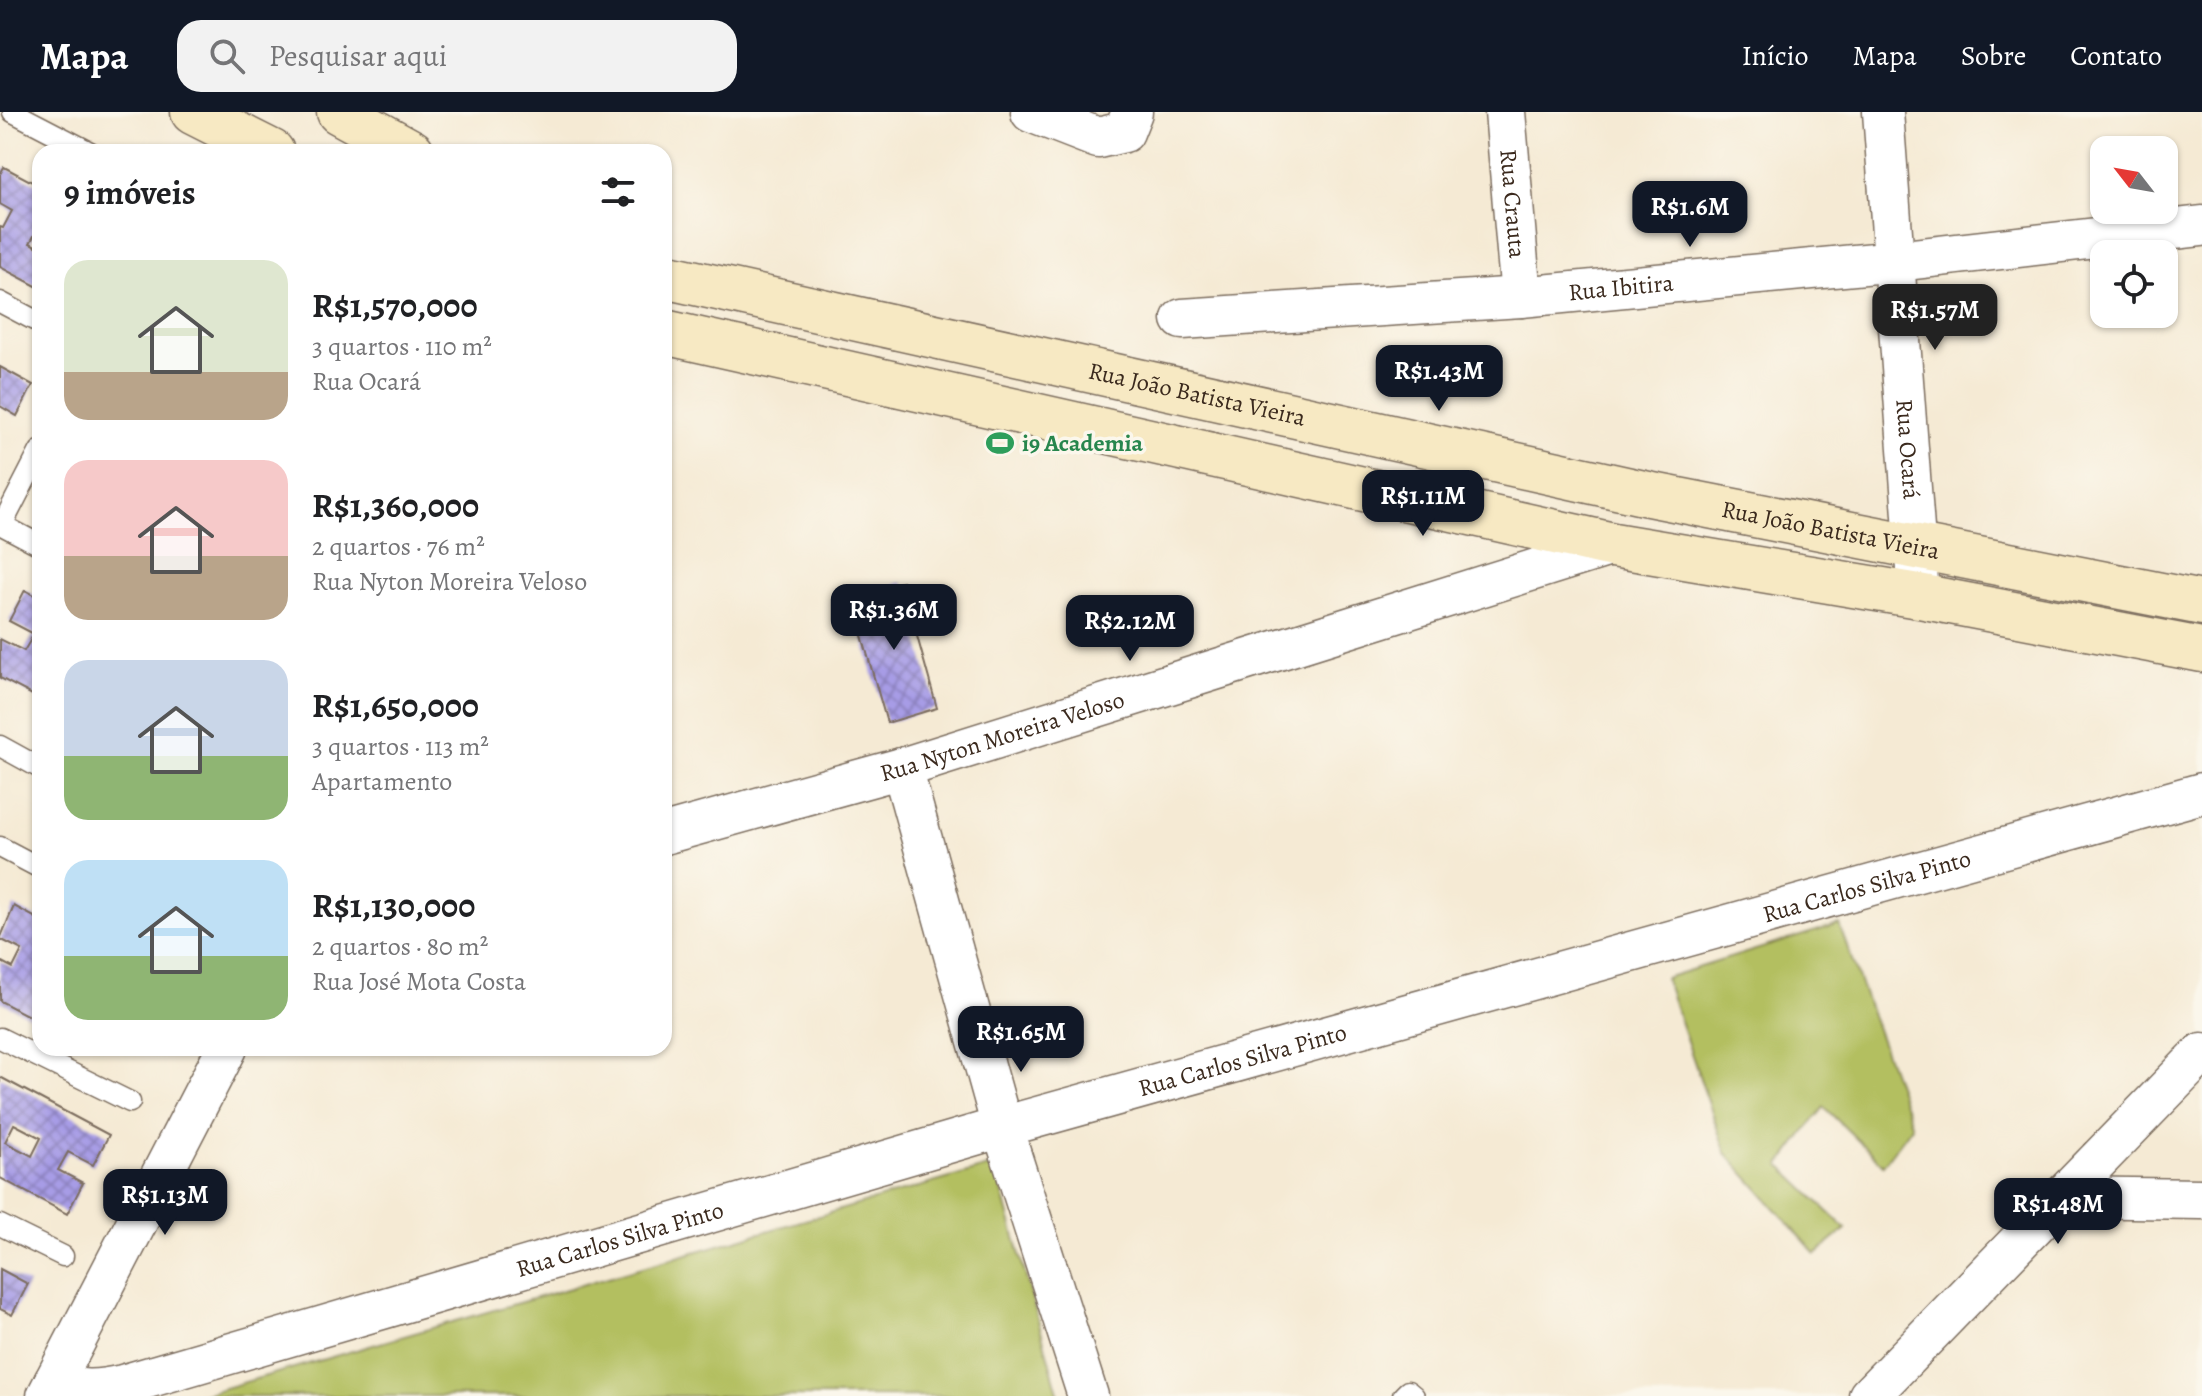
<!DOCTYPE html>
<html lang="pt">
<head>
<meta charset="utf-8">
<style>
  :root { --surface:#fff; --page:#f2f2f2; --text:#202124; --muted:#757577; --accent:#111827 }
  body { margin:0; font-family:Alegreya,serif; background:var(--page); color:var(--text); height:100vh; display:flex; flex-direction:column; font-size:30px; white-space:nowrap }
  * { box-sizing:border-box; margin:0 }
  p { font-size:26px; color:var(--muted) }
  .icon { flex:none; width:44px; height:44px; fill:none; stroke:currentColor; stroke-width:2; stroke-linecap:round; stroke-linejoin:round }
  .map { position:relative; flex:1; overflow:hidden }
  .details { position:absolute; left:32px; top:32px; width:640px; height:912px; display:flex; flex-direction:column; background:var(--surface); border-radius:24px; box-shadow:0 2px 6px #0004 }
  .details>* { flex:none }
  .needle { width:52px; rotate:301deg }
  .controls { position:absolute; left:2090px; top:24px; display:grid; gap:16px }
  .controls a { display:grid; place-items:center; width:88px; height:88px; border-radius:16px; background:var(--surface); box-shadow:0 2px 6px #0004; font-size:40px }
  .price { position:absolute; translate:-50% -68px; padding:0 18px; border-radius:16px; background:var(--accent); color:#fff; font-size:26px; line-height:52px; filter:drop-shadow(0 2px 4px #0008) }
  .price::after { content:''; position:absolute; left:50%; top:48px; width:24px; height:18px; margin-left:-12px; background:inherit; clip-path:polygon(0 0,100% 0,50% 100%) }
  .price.on { background:#222; color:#fff }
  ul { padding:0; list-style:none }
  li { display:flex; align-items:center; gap:24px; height:200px; padding:0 32px }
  li span { display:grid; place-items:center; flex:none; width:224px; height:160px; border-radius:24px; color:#555 }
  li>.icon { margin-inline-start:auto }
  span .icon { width:96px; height:96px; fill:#fffc; stroke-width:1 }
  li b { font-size:34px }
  h2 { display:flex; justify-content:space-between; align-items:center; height:96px; padding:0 32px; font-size:34px }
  header { display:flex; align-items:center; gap:48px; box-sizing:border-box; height:112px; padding:0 40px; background:var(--accent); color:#fff }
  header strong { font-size:38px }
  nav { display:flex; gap:44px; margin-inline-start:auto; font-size:28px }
  .search { width:560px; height:72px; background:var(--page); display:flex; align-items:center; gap:20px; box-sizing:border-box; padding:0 28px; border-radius:24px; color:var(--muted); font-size:30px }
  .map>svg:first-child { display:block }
</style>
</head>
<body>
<header>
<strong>Mapa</strong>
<div class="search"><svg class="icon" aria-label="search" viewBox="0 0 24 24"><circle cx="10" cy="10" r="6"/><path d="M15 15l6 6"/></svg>Pesquisar aqui</div>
<nav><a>Início</a><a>Mapa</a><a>Sobre</a><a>Contato</a></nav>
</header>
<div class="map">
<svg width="2202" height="1284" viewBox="0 0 2202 1284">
  <defs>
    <pattern id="building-cross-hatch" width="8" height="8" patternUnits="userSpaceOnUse" patternTransform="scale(2)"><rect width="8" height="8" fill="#a79ce6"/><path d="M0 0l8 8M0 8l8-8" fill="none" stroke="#897fba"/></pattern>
  </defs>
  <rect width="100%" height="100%" fill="#fbf7ec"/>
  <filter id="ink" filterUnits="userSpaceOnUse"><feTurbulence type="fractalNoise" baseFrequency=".0125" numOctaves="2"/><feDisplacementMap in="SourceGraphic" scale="16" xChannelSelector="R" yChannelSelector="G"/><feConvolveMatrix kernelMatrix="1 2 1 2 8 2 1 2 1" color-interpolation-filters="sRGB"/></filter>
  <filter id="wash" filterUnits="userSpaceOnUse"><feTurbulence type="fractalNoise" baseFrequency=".006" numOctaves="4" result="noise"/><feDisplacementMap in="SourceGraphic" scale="32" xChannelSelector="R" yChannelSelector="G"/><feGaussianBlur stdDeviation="1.8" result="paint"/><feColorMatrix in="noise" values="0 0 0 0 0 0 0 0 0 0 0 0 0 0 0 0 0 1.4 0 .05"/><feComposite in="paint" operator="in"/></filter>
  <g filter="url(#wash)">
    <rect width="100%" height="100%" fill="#f5ead4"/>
    <!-- park -->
    <g fill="#b3bf61" stroke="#777440" stroke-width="2">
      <polygon points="1839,812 1912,1014 1883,1053 1824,995 1780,1053 1846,1117 1816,1142 1726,1041 1665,866"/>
      <polygon points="995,1053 1059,1284 197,1284"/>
    </g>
    <g id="blocks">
      <!-- building -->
      <g fill="url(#building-cross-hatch)" fill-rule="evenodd">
        <polygon points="4,55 40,74 40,113 30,131 40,136 40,176 0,155 0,115 3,116 12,99 0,92 0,62"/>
        <polygon points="0,255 33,273 17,304 0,294"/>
        <polygon points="902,470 937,596 887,611 851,485"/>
        <polygon points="25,478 40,486 40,587 0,566 0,527 24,539 34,522 9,509"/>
        <polygon points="14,794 40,808 40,910 0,889 0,849 13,856 22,838 0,827"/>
        <path d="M0 965 109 1023 93 1053 68 1040 58 1058 83 1071 67 1102 0 1066ZM14 1012 41 1026 32 1044 5 1030Z"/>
        <polygon points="0,1157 28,1172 12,1203 0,1197"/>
      </g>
    </g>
  </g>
  <g filter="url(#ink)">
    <use href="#blocks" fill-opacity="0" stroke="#7c6d5e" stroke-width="2"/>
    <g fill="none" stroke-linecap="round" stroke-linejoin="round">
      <!-- lane casing -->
      <g stroke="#7c6d5e" stroke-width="23">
        <g id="lane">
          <polyline points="13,0 90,40"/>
          <polyline points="0,190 40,211"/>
          <polyline points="0,412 40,433"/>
          <polyline points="2,413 40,339"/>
          <polyline points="0,634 40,656"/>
          <polyline points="0,735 40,756"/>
          <polyline points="0,926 130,990"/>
          <polyline points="0,1113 63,1144"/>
          <polyline points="1403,1284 1408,1279 1414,1284"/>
        </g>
      </g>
      <!-- street casing -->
      <g stroke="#7c6d5e" stroke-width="43">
        <g id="street">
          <polyline points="1031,0 1098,26 1124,20 1132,0"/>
          <path id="s1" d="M1505 0 1521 185"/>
          <path id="s2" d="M1883 0 1919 484"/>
          <path id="s3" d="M1182 207 1521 185 1896 149 2202 114"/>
          <polyline points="902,656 1002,1015 1088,1284"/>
          <path id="s4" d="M664 722 902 656 1613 433"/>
          <polyline points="2061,1085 2202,1087"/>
          <path id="s5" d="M54 1270C79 1280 97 1279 123 1273L1002 1015 2202 681"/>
          <polyline points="47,1284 227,936"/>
          <polyline points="1869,1284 2202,941"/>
        </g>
      </g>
      <!-- secondary casing -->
      <g stroke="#7c6d5e" stroke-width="47">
        <g id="secondary">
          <polyline points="193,0 272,40"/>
          <polyline points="339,0 412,40"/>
          <path id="s6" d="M664 164 1648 382 2202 491"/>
          <polyline points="664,220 1613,433 1919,484 2202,538"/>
        </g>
      </g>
      <!-- lane -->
      <use href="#lane" stroke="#fff" stroke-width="20"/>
      <!-- street -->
      <use href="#street" stroke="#fff" stroke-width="40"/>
      <!-- secondary -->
      <use href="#secondary" stroke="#f7e9c3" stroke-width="44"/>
    </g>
  </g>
  <!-- icons -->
  <defs>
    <g id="stadium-bare" transform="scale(2.16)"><path d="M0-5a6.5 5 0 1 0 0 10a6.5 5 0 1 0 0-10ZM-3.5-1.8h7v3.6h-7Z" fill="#2e9e5b" stroke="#fbf7ec" stroke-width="2.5" paint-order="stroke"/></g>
  </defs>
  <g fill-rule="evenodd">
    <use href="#stadium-bare" x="1000" y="331"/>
  </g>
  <g text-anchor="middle" stroke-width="7" stroke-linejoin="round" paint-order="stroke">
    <!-- street labels -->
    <g font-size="24" fill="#3b2a1e" stroke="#fbf7ec">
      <text dy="8" stroke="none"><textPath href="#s1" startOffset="92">Rua Crauta</textPath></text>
      <text dy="8" stroke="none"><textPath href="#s3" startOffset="440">Rua Ibitira</textPath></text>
      <text dy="8" stroke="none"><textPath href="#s6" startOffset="546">Rua João Batista Vieira</textPath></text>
      <text dy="8" stroke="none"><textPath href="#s2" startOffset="338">Rua Ocará</textPath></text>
      <text dy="8" stroke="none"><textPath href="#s6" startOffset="1194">Rua João Batista Vieira</textPath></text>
      <text dy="8" stroke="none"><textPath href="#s4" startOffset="352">Rua Nyton Moreira Veloso</textPath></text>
      <text dy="8" stroke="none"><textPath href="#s5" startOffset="1884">Rua Carlos Silva Pinto</textPath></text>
      <text dy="8" stroke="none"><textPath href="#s5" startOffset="1236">Rua Carlos Silva Pinto</textPath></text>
      <text dy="8" stroke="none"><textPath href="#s5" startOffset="588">Rua Carlos Silva Pinto</textPath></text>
    </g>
    <!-- leisure labels -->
    <g font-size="24" font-weight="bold" fill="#27864d" stroke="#fbf7ec" text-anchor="start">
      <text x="1022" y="339">i9 Academia</text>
    </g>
  </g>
</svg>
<div class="controls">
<a><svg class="needle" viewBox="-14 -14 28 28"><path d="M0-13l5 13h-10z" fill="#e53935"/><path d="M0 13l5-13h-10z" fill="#757577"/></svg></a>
<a><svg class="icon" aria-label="locate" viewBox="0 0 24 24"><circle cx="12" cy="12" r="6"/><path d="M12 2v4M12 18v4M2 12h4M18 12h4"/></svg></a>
</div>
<b class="price" style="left:1690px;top:137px">R$1.6M</b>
<b class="price on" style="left:1935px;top:240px">R$1.57M</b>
<b class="price" style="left:1439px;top:301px">R$1.43M</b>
<b class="price" style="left:1423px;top:426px">R$1.11M</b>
<b class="price" style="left:894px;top:540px">R$1.36M</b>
<b class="price" style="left:1130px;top:551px">R$2.12M</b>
<b class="price" style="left:1021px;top:962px">R$1.65M</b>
<b class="price" style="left:165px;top:1125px">R$1.13M</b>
<b class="price" style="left:2058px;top:1134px">R$1.48M</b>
<section class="details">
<h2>9 imóveis<svg class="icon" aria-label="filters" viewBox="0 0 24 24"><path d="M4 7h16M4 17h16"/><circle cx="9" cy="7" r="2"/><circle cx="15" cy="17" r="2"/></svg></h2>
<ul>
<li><span style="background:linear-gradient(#dfe7d0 70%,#b9a48a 0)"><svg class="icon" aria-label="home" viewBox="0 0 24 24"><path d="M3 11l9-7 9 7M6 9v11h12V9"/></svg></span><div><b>R$1,570,000</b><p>3 quartos · 110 m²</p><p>Rua Ocará</p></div></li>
<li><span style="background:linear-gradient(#f6c9c9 60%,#b9a48a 0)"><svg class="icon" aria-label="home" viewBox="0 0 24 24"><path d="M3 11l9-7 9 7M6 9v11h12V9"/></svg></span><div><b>R$1,360,000</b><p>2 quartos · 76 m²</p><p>Rua Nyton Moreira Veloso</p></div></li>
<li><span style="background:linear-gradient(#c9d6e8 60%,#8fb573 0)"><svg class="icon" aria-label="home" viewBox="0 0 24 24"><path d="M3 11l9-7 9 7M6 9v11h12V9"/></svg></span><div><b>R$1,650,000</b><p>3 quartos · 113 m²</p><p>Apartamento</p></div></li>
<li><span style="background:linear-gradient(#bfe0f5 60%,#8fb573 0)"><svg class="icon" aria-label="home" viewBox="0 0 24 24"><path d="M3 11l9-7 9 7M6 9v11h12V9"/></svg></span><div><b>R$1,130,000</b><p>2 quartos · 80 m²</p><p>Rua José Mota Costa</p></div></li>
</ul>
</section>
</div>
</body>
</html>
